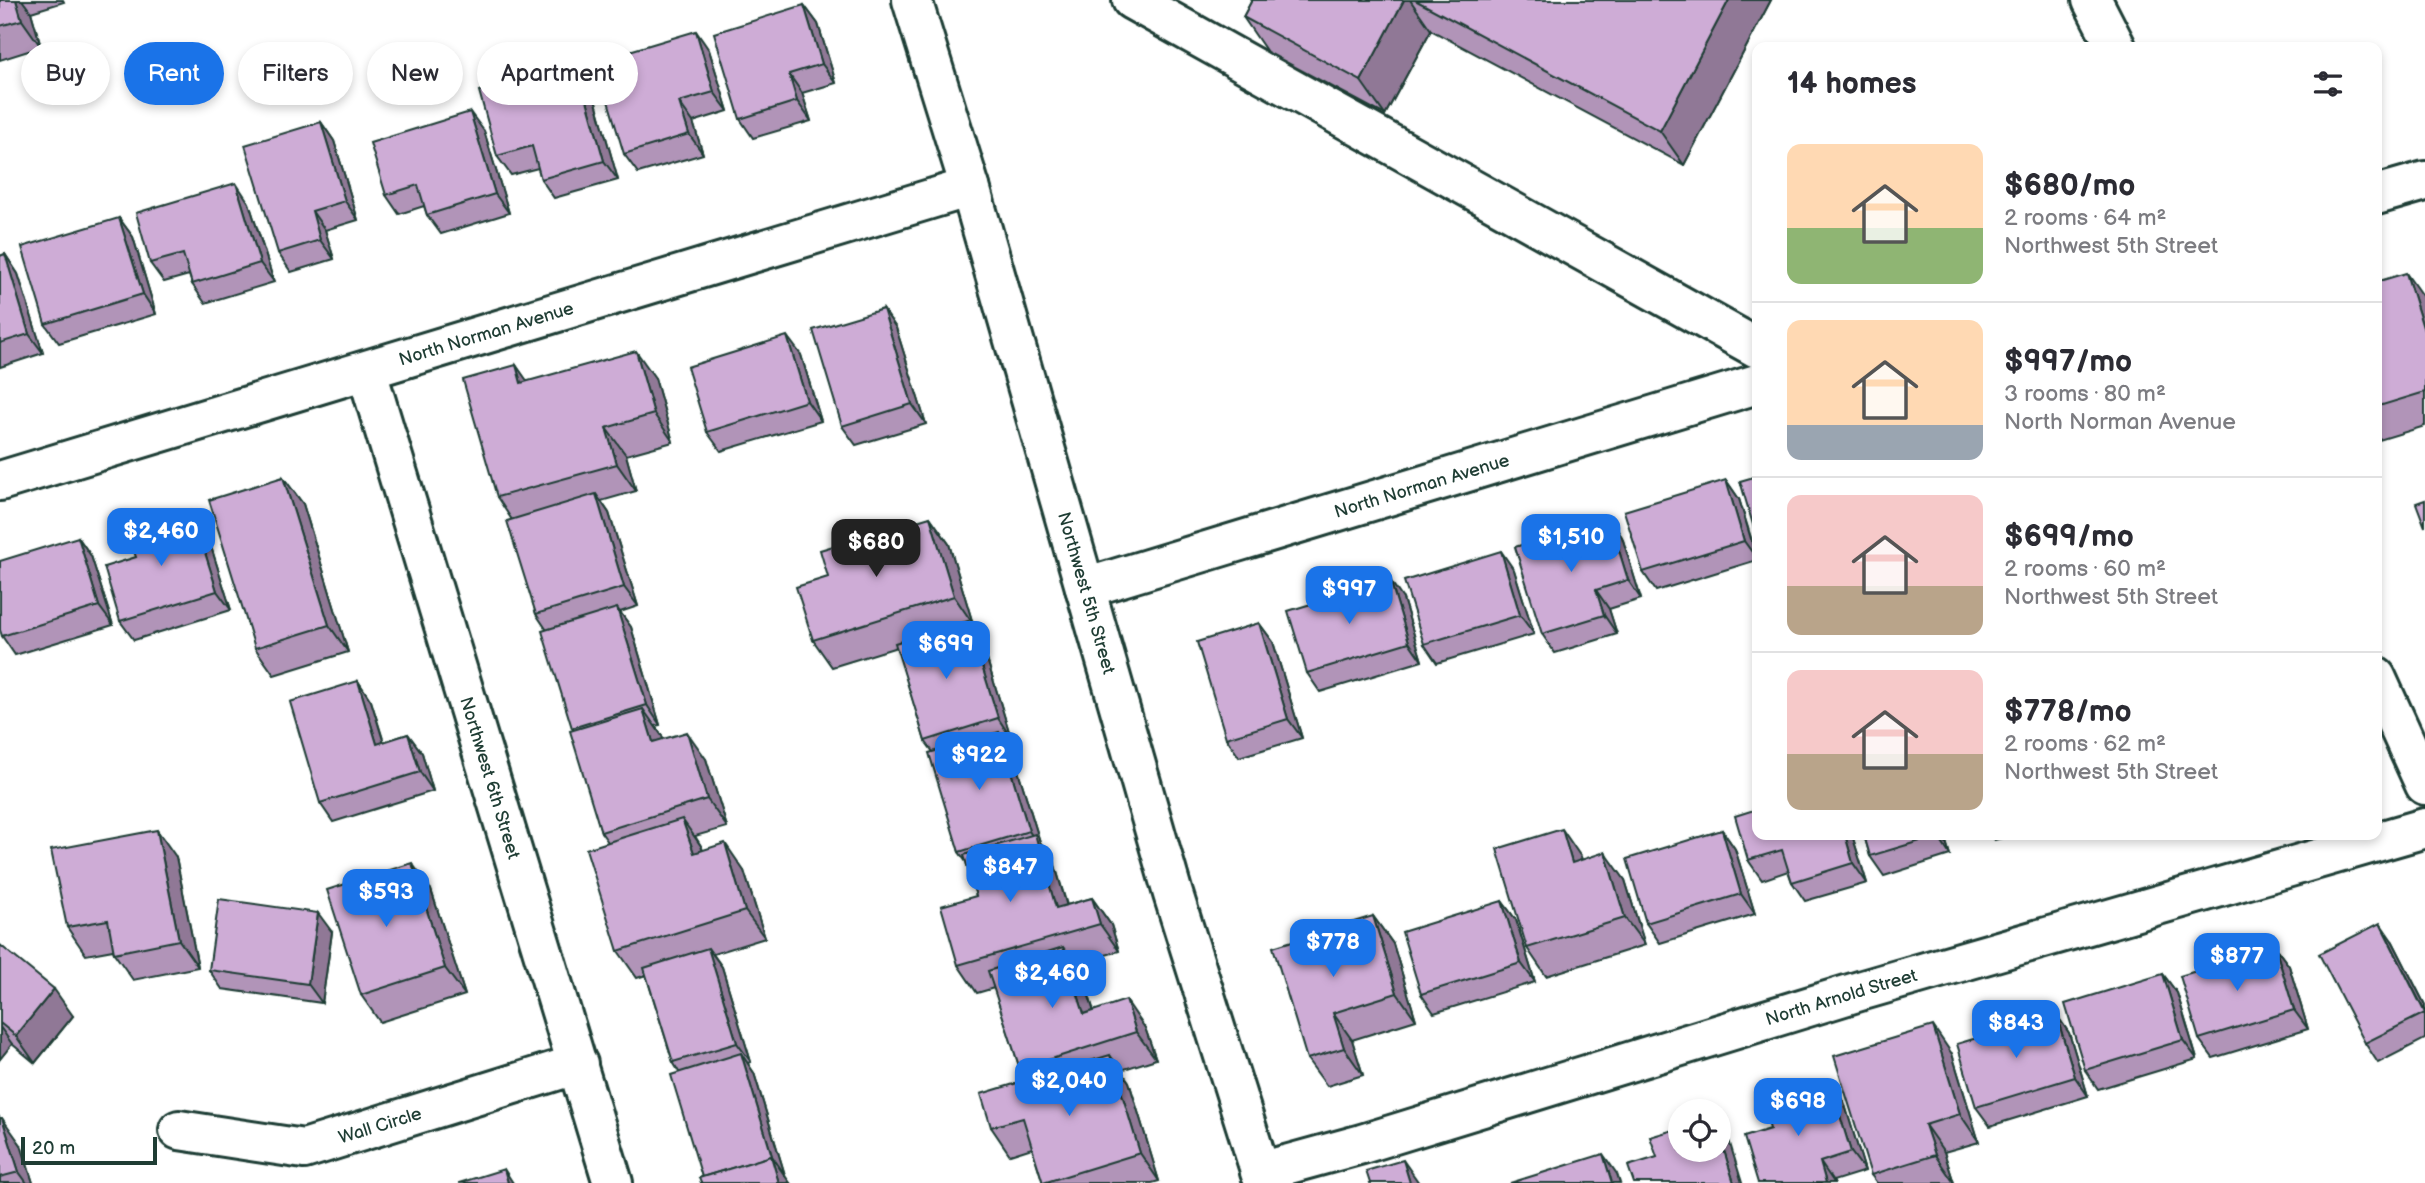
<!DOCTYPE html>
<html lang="en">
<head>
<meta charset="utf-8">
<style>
  :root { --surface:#fff; --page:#f7f7f7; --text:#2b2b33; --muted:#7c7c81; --line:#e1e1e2; --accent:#1a73e8 }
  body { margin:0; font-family:"Balsamiq Sans",sans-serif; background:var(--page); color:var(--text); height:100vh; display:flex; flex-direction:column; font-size:26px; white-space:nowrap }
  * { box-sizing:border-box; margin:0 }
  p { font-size:23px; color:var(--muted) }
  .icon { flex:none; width:38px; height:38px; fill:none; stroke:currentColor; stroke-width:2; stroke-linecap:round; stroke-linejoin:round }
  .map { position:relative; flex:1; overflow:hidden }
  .details { position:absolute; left:1752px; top:42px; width:630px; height:798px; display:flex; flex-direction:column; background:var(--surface); border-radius:14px; box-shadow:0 4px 10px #0003 }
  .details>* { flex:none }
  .top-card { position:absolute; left:21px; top:42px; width:665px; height:63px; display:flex; gap:14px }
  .fabs { position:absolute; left:1668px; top:1099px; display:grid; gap:14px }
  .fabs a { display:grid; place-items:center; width:63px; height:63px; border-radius:50%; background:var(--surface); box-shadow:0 4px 10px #0003; font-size:35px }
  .scale { position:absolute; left:21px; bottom:18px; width:136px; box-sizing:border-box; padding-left:7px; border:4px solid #1f3d34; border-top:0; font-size:19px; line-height:24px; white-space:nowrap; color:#1f3d34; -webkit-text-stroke:5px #fff; paint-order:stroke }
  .price { position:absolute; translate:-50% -60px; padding:0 16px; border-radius:14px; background:var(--accent); color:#fff; font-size:23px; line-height:46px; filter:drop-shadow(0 2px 4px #0008) }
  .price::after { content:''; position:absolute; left:50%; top:42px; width:21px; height:16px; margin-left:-10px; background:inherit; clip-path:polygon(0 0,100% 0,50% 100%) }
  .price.selected { background:#222; color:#fff }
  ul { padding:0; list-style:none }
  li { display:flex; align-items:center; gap:21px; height:175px; padding:0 35px }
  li+li { border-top:2px solid var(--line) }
  li span { display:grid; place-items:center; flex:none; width:196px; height:140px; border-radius:14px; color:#555 }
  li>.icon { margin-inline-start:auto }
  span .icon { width:84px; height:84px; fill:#fffc; stroke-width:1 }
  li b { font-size:30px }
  h2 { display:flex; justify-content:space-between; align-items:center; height:84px; padding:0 35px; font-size:30px }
  .tag { padding:0 24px; border-radius:32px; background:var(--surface); box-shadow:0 4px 10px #0003; font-size:24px; line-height:63px }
  .tag.selected { background:var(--accent); color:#fff }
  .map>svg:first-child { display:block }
</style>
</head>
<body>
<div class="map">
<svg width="2425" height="1183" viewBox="0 0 2425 1183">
  <rect width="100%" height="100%" fill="#fff"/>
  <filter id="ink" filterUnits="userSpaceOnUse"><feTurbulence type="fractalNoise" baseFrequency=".0143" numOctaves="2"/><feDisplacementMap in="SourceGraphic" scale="14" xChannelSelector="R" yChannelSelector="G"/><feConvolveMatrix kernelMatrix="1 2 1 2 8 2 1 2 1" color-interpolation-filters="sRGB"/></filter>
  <g filter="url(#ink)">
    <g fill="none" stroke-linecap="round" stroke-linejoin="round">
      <!-- minor casing -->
      <g stroke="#1f3d34" stroke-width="44">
        <g id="minor">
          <path id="s1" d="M912 0 970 187 1173 894 1264 1183"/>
          <polyline points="1132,0 1757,348"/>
          <polyline points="2092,0 2116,47"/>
          <polyline points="2376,195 2425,181"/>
          <path id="s2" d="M367 372 613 1183"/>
          <path id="s3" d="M0 481 970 187"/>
          <path id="s4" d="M1085 588 1757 384"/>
          <polyline points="2376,677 2425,785"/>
          <path id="s5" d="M179 1130 304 1149 578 1064"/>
          <path id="s6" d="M1260 1172 1362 1144 1863 990 2425 828"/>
        </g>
      </g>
      <!-- minor -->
      <use href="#minor" stroke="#fff" stroke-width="38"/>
    </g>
    <!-- wall -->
    <g fill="#b194b8" stroke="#1f3d34" stroke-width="2">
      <polygon points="0,0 63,0 64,2 31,12 41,47 0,60"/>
      <polygon points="1252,0 1771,0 1684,165 1431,30 1385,115 1267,52 1243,17"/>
      <polygon points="804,5 818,24 836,83 802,93 811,121 753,138 740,119"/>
      <polygon points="709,50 728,111 693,122 703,154 638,173 624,154"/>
      <polygon points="554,82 594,95 618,180 554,198 541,179 538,168 511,175 497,156"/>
      <polygon points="321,122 334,141 358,220 325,230 334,259 291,272 278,253"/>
      <polygon points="484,131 509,213 441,234 427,215 424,206 399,214 386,195"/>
      <polygon points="249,203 274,282 205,303 192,284 189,275 164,282 150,263"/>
      <polygon points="119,218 133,237 156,314 59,343 45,324"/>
      <polygon points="5,254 18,274 43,353 0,367 0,256"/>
      <polygon points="2376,282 2425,300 2425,426 2376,441"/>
      <polygon points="883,309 896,328 926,424 856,445 842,426"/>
      <polygon points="801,355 821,421 721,451 707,432"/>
      <polygon points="516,365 527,382 655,378 673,442 626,455 636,491 601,501 609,513 638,606 620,612 631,627 660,725 655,726 663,739 706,759 727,827 695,836 701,846 703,850 744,871 765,938 713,954 722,967 751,1062 747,1063 754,1073 785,1175 784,1175 790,1183 701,1183 702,1177 679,1072 673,1062 646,975 637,978 618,951 608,842 601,832 546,629 536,614 512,520 497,497"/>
      <polygon points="283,477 303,504 348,652 274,675 255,648"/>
      <polygon points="1726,480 1739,499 1757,557 1757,560 1656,591 1643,572"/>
      <polygon points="192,511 206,531 231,610 134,640 120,621 136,557"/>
      <polygon points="930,517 949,544 973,624 971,625 981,640 1011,738 1004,740 1012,751 1040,842 1054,862 1067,905 1092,898 1111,925 1119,951 1075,964 1082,974 1094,1011 1145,1028 1156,1059 1121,1070 1129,1082 1159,1181 1152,1183 1043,1183 1032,1148 1010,1155 991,1127 1028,1080 1020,1069 994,988 977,993 958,965 976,896 966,862 959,852 933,752 925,741 897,647 832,667 813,640 828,577"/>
      <polygon points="1609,518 1622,537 1641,599 1609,609 1617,634 1555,653 1542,634"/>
      <polygon points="78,537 91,556 113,625 15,655 2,636"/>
      <polygon points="1514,570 1534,634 1437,663 1424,644"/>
      <polygon points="1403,599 1422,661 1320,692 1307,673"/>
      <polygon points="1259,623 1273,642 1302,738 1239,757 1226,738"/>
      <polygon points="358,681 371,701 384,742 408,734 422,753 433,791 333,822 320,803"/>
      <polygon points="1757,809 1852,835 1867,883 1805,901 1792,882 1788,871 1762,880 1748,860"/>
      <polygon points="1722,830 1735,849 1755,914 1660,943 1646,923"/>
      <polygon points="1864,835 1944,835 1950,855 1884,876 1870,856"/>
      <polygon points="1990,835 2013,835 1994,840"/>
      <polygon points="176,857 198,967 133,980 114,953 113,950 86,955 67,927"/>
      <polygon points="1581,857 1582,860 1625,880 1645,945 1546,976 1527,948"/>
      <polygon points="431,890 465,995 380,1022 361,995"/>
      <polygon points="1502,901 1516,920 1535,982 1434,1013 1421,994"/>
      <polygon points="1373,916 1393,944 1416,1020 1352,1040 1363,1075 1327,1086 1307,1059"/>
      <polygon points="332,932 322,1003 222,989 209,970"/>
      <polygon points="2393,942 2425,1005 2425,1039 2378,1063 2365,1043"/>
      <polygon points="0,945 73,1016 35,1063 12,1044 0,1059"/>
      <polygon points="2275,947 2289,966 2308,1029 2213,1058 2199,1039"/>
      <polygon points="2163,974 2177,993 2197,1059 2098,1089 2085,1070"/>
      <polygon points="2056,1014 2069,1033 2088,1096 1990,1126 1976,1107"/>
      <polygon points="1952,1054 1979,1142 1944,1152 1954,1183 1877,1183 1871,1175"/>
      <polygon points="1844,1102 1865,1171 1833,1181 1834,1183 1758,1183 1770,1129"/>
      <polygon points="0,1118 21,1145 33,1183 0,1183"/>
    </g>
    <!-- shaded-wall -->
    <g fill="#907896" stroke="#1f3d34" stroke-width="2">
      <polygon points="16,0 22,0 31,12 41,47 22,20"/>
      <polygon points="1404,0 1410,0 1431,30 1385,115 1361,81"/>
      <polygon points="1729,0 1771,0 1684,165 1660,131"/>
      <polygon points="804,5 818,24 836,83 822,64"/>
      <polygon points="696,31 709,50 728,111 714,92"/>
      <polygon points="546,72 559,91 550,83"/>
      <polygon points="789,74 802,93 811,121 797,101"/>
      <polygon points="580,75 594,95 618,180 604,161"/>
      <polygon points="679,102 693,122 703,154 689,134"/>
      <polygon points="470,112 484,131 509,213 495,194"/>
      <polygon points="321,122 334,141 358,220 345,201"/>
      <polygon points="236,183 249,203 274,282 260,263"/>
      <polygon points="312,211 325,230 334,259 320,240"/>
      <polygon points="119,218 133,237 156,314 143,294"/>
      <polygon points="5,254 18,274 43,353 29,334"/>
      <polygon points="2406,273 2425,300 2425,334"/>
      <polygon points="883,309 896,328 926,424 912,404"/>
      <polygon points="787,336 801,355 821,421 807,401"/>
      <polygon points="636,351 655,378 673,442 654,414"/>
      <polygon points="516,365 535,392 521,383"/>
      <polygon points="606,428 626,455 636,491 617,464"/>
      <polygon points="283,477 303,504 348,652 329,625"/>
      <polygon points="1726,480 1739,499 1757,559 1744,541"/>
      <polygon points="596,494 609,513 638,606 624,587"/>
      <polygon points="192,511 206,531 231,610 217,591"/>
      <polygon points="930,517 949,544 973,624 954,596"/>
      <polygon points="1609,518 1622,537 1641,599 1628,580"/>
      <polygon points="78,537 91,556 113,625 99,606"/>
      <polygon points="1501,551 1514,570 1534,634 1520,615"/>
      <polygon points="1390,580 1403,599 1422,661 1409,642"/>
      <polygon points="1596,590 1609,609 1617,634 1604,615"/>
      <polygon points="617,608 631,627 660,725 647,705"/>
      <polygon points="968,621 981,640 1011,738 998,718"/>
      <polygon points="1259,623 1273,642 1302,738 1288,719"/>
      <polygon points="358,681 371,701 390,763 377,744"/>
      <polygon points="643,709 662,736 673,770 653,742"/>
      <polygon points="687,732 706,759 727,827 707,799"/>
      <polygon points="999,732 1012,751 1040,842 1054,862 1074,931 1056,908 1037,843 1029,831"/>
      <polygon points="408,734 422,753 433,791 420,772"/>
      <polygon points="682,819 701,846 713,881 694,853"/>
      <polygon points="1562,829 1581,857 1591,890 1572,863"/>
      <polygon points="157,830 176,857 198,967 179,940"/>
      <polygon points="1722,830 1735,849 1755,914 1741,894"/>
      <polygon points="1845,835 1852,835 1867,883 1853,863"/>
      <polygon points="1937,835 1944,835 1950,855"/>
      <polygon points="725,843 744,871 765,938 745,911"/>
      <polygon points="1605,852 1625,880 1645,945 1625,918"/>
      <polygon points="412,863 431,890 465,995 445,968"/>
      <polygon points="1092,898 1111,925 1119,951 1100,924"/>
      <polygon points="1502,901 1516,920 1535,982 1521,963"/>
      <polygon points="318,913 332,932 322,1003 308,984"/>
      <polygon points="1373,916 1393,944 1416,1020 1397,993"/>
      <polygon points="2380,923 2393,942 2425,1005 2425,1012"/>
      <polygon points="1063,947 1082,974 1103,1041 1084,1014"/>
      <polygon points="2275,947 2289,966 2308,1029 2294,1010"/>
      <polygon points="708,948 722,967 751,1062 737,1043"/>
      <polygon points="2163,974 2177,993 2197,1059 2183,1040"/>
      <polygon points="54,989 73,1016 35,1063 16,1036"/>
      <polygon points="1126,1000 1145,1028 1156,1059 1136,1032"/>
      <polygon points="1333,1013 1352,1040 1363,1075 1344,1048"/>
      <polygon points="2056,1014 2069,1033 2088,1096 2075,1077"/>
      <polygon points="1933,1026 1952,1054 1979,1142 1960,1114"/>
      <polygon points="0,1027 12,1044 0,1059"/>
      <polygon points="741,1053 754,1073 785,1175 772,1156"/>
      <polygon points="1110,1055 1129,1082 1159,1181 1140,1153"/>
      <polygon points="1830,1083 1844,1102 1865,1171 1851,1152"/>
      <polygon points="2,1118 21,1145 33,1183 27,1183 19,1172"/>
      <polygon points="1718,1123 1728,1137 1742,1183 1734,1183 1718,1131"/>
      <polygon points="1925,1125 1944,1152 1954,1183 1935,1155"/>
      <polygon points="1603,1154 1617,1174 1620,1183 1612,1183"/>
      <polygon points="771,1156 790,1183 779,1183"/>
      <polygon points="1403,1160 1419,1183 1410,1183"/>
      <polygon points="1820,1162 1833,1181 1834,1183 1826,1183"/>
      <polygon points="504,1169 513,1183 508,1183"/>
    </g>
    <!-- building -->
    <g fill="#ceacd6" stroke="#1f3d34" stroke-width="2">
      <polygon points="0,0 16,0 22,20 0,26"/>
      <polygon points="1252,0 1404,0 1361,81 1243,17"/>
      <polygon points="1415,0 1729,0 1660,131"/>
      <polygon points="804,5 822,64 789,74 797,101 740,119 714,33"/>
      <polygon points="696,31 714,92 679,102 689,134 624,154 596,61"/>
      <polygon points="546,72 550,83 580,75 604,161 541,179 532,146 497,156 479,91"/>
      <polygon points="470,112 495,194 427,215 418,185 386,195 370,143"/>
      <polygon points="321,122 345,201 312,211 320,240 278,253 245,145"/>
      <polygon points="236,183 260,263 192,284 183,254 150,263 136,213"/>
      <polygon points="119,218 143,294 45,324 22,247"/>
      <polygon points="5,254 29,334 0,343 0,256"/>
      <polygon points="2406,273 2425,334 2425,392 2376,407 2376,282"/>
      <polygon points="883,309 912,404 842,426 813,330"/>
      <polygon points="787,336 807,401 707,432 687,367"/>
      <polygon points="636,351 654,414 606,428 617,464 497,497 463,380 516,365 521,383"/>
      <polygon points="1757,476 1757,538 1740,481"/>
      <polygon points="283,477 329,625 255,648 209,500"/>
      <polygon points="1726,480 1744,541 1643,572 1624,511"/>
      <polygon points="596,494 624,587 536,614 507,521"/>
      <polygon points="2425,500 2425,527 2416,503"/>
      <polygon points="192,511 217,591 120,621 104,567 136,557 127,532"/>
      <polygon points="930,517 954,596 813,640 796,587 828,577 820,550"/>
      <polygon points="1609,518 1628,580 1596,590 1604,615 1542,634 1515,547"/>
      <polygon points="78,537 99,606 2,636 0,630 0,561"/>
      <polygon points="1501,551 1520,615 1424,644 1404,581"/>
      <polygon points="1390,580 1409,642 1307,673 1288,611"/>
      <polygon points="617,608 647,705 572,728 542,631"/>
      <polygon points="968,621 998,718 925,741 895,643"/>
      <polygon points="1259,623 1288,719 1226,738 1197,642"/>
      <polygon points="358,681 377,744 408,734 420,772 320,803 290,702"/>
      <polygon points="643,709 653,742 687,732 707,799 601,832 570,731"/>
      <polygon points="999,732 1029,831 959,852 929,753"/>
      <polygon points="1757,809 1757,835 1845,835 1853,863 1792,882 1782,850 1748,860 1735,816"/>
      <polygon points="682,819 694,853 725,843 745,911 618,951 586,849"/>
      <polygon points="1562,829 1572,863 1605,852 1625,918 1527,948 1497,849"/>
      <polygon points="157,830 179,940 114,953 108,920 67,927 51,850"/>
      <polygon points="1722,830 1741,894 1646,923 1627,859"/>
      <polygon points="1035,834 1056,908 1092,898 1100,924 958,965 941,906 976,896 964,855"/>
      <polygon points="1864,835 1937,835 1937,836 1870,856"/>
      <polygon points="412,863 445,968 361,995 327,890"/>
      <polygon points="219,899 318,913 308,984 209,970"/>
      <polygon points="1502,901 1521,963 1421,994 1402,932"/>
      <polygon points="1373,916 1397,993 1333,1013 1344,1048 1307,1059 1273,947"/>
      <polygon points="2380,923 2425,1013 2365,1043 2319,954"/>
      <polygon points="0,945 54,989 16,1036 0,1023"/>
      <polygon points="1063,947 1084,1014 1126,1000 1136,1032 1020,1069 988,971"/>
      <polygon points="2275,947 2294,1010 2199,1039 2180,976"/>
      <polygon points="708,948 737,1043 673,1062 644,968"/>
      <polygon points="2163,974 2183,1040 2085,1070 2065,1004"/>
      <polygon points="2056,1014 2075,1077 1976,1107 1957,1044"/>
      <polygon points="1933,1026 1960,1114 1925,1125 1935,1155 1871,1175 1834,1056"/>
      <polygon points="741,1053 772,1156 702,1177 671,1075"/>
      <polygon points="1110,1055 1140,1153 1043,1183 1023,1118 991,1127 981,1094"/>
      <polygon points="1830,1083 1851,1152 1820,1162 1826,1183 1758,1183 1744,1137 1770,1129 1763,1104"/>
      <polygon points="0,1118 2,1118 19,1172 0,1177"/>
      <polygon points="1680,1128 1680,1150 1718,1150 1718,1131 1734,1183 1634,1183 1628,1166 1657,1157 1650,1137"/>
      <polygon points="1603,1154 1612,1183 1510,1183"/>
      <polygon points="771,1156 779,1183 701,1183 699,1178"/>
      <polygon points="1403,1160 1410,1183 1370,1183 1366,1171"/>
      <polygon points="504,1169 508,1183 459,1183"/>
    </g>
  </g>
  <g text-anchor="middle" stroke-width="7" stroke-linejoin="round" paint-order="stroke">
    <!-- street labels -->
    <g font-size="18" fill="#1f3d34" stroke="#fff">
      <text dy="6" stroke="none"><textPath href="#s3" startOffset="508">North Norman Avenue</textPath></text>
      <text dy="6" stroke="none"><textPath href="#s4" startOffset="352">North Norman Avenue</textPath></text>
      <text dy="6" stroke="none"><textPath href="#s1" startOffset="618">Northwest 5th Street</textPath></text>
      <text dy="6" stroke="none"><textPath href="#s2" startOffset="424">Northwest 6th Street</textPath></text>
      <text dy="6" stroke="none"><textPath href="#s6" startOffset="607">North Arnold Street</textPath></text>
      <text dy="6" stroke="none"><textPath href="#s5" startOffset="206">Wall Circle</textPath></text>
    </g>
  </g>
</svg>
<div class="fabs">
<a><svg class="icon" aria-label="locate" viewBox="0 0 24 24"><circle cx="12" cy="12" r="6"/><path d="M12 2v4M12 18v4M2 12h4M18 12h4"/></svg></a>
</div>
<div class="scale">20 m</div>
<b class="price" style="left:161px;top:568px">$2,460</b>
<b class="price" style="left:1571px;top:574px">$1,510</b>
<b class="price selected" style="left:876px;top:579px">$680</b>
<b class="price" style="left:1349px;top:626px">$997</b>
<b class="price" style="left:946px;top:681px">$699</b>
<b class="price" style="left:979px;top:792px">$922</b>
<b class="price" style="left:1010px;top:904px">$847</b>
<b class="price" style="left:386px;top:929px">$593</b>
<b class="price" style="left:1333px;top:979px">$778</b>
<b class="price" style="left:2237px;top:993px">$877</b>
<b class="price" style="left:1052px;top:1010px">$2,460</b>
<b class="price" style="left:2016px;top:1060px">$843</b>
<b class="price" style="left:1069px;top:1118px">$2,040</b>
<b class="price" style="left:1798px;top:1138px">$698</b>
<div class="top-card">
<a class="tag">Buy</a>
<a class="tag selected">Rent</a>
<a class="tag">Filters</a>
<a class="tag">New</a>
<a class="tag">Apartment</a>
</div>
<section class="details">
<h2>14 homes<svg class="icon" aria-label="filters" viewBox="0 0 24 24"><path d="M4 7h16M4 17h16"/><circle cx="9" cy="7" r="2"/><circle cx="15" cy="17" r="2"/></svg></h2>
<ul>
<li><span style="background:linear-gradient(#ffd9b3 60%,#8fb573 0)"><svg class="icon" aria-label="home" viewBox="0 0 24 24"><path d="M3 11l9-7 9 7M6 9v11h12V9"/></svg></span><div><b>$680/mo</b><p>2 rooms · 64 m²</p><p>Northwest 5th Street</p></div></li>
<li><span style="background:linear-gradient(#ffd9b3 75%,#9aa5b1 0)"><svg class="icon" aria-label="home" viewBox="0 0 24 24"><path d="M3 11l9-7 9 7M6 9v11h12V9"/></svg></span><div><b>$997/mo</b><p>3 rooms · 80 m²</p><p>North Norman Avenue</p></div></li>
<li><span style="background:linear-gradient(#f6c9c9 65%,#b9a48a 0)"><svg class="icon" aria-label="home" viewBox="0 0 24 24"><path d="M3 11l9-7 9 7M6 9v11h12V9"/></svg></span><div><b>$699/mo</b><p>2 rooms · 60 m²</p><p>Northwest 5th Street</p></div></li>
<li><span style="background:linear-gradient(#f6c9c9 60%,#b9a48a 0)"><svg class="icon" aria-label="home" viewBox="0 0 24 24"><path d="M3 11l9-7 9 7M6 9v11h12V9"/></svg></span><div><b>$778/mo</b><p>2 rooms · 62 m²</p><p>Northwest 5th Street</p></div></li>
</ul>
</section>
</div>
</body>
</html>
